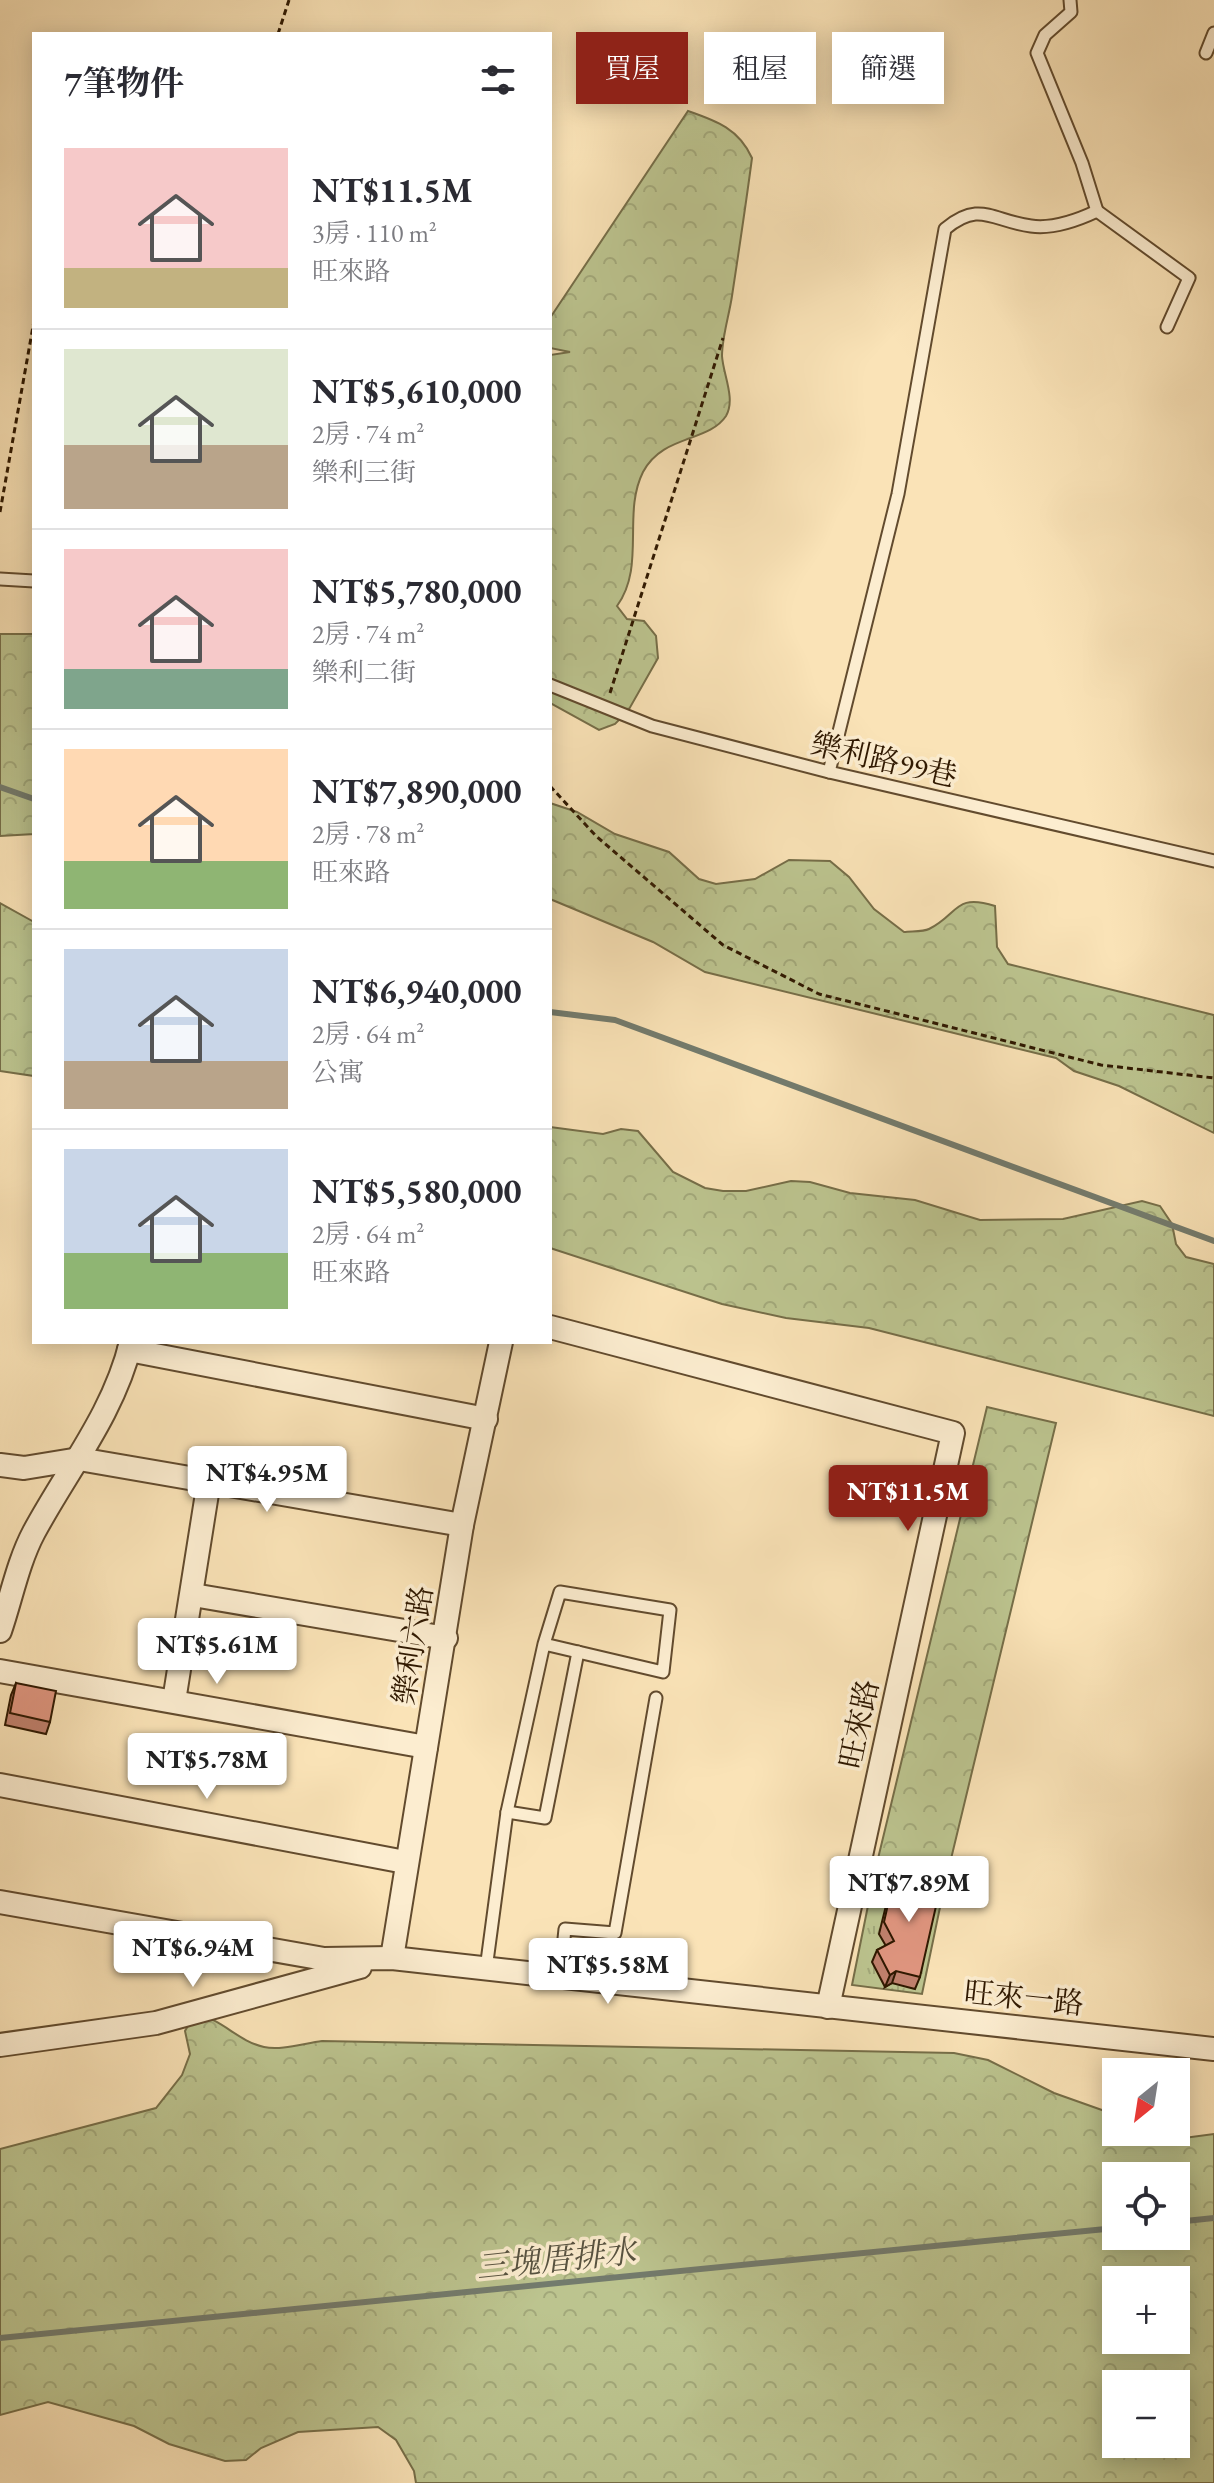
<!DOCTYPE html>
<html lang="zh-TW">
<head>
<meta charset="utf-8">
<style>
  :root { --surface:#fff; --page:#f2f2f3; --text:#2b2b33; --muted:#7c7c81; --line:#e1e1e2; --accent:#8f2418 }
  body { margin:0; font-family:"EB Garamond","Noto Serif TC",serif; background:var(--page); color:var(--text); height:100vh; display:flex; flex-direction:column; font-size:30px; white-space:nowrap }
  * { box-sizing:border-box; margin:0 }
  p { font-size:26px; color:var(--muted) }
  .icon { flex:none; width:44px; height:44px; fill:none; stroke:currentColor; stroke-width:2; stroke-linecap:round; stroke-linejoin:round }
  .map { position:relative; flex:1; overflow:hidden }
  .panel { position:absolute; left:32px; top:32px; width:520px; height:1312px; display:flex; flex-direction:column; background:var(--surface); border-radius:0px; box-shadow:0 4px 20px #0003 }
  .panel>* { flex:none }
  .guide { position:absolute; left:576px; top:32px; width:518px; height:72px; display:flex; gap:16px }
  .needle { width:52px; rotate:210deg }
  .buttons { position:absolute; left:1102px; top:2058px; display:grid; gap:16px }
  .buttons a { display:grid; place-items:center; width:88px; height:88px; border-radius:0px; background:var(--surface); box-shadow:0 4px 20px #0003; font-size:40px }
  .price { position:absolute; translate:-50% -68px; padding:0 18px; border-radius:8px; background:#fff; color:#222; font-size:26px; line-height:52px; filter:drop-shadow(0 2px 4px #0008) }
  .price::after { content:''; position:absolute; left:50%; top:48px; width:24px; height:18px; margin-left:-12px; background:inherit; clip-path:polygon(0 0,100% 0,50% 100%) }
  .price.selected { background:var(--accent); color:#fff }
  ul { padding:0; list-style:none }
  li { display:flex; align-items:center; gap:24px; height:200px; padding:0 32px }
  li+li { border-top:2px solid var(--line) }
  li span { display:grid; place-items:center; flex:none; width:224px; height:160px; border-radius:0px; color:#555 }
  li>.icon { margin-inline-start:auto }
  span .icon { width:96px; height:96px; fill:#fffc; stroke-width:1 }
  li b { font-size:34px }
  h2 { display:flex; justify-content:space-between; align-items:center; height:96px; padding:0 32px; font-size:34px }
  .pill { padding:0 28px; border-radius:0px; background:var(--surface); box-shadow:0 4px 20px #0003; font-size:28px; line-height:72px }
  .pill.selected { background:var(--accent); color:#fff }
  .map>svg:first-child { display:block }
</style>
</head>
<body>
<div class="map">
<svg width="1214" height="2483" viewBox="0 0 1214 2483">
  <defs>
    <pattern id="forest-crowns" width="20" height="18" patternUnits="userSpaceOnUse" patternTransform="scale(2)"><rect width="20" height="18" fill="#bcc48f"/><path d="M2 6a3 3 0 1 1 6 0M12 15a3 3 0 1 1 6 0" fill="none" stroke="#a2a87a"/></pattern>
    <pattern id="park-tufts" width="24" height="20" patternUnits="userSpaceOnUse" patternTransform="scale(2)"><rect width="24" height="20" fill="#bcc48f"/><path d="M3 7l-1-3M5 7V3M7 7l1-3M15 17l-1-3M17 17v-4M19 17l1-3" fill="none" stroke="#a2a87a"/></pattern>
  </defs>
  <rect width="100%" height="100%" fill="#fae3b7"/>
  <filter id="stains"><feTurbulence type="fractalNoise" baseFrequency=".0025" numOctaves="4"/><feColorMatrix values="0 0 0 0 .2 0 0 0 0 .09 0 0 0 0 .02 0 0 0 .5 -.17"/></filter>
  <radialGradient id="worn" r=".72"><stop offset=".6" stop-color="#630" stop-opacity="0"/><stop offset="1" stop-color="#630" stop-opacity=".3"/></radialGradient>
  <!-- forest -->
  <g fill="url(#forest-crowns)" stroke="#766e48" stroke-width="2" fill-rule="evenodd">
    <path d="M688 111C717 121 739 129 752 158 746 204 739 250 732 296 729 316 722 337 722 356 723 374 736 399 726 416 708 443 663 434 643 472 622 514 646 566 617 606L627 619 644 621 656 636 658 658 628 711 615 724 599 730 550 703V355L570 352 550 348V318Z"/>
    <polygon points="0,634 34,634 34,834 0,836"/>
    <path d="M550 803 577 812 615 834 669 852 699 879 716 884 755 879 789 860 830 861 849 877 874 909 904 932C911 931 923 932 929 929 959 914 954 893 995 906L997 947 1008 964 1214 1015V1133L1119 1086 1074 1071 1056 1058 705 972 653 942 550 899Z"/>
    <polygon points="0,903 34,922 34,1076 0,1071"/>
    <polygon points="550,1127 603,1134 621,1129 638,1131 673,1172 705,1188 723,1191 746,1191 791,1181 810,1182 850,1193 915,1200 980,1220 1063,1219 1142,1201 1160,1206 1172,1224 1176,1244 1186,1257 1214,1264 1214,1416 869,1328 786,1318 722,1304 550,1248"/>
    <polygon points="987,1407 1056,1423 944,1888 875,1871"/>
    <path d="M195 2014C223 2019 237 2041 264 2047 281 2051 305 2043 322 2041L954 2053 988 2060 1054 2093 1116 2115V2132H1159L1184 2138 1214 2134V2483H416L414 2471 396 2440 378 2427 298 2432 261 2448 246 2460 225 2461 169 2444 134 2426 48 2402 0 2415V2149L156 2108 182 2075 190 2054 185 2031ZM1116 2176H1176V2236H1116ZM1116 2280H1176V2340H1116ZM1116 2384H1176V2444H1116Z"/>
  </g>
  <!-- park -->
  <polygon fill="url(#park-tufts)" stroke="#766e48" stroke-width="2" points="875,1871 944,1888 922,1994 852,1985"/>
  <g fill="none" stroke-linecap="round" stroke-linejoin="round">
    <!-- stream -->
    <g stroke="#737b6d" stroke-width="6">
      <polyline points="0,787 34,799"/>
      <polyline points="550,1012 615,1020 1214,1241"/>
      <polyline points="1176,2222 1214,2218"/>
      <polyline points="0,2338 1116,2228"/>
    </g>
    <!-- lane casing -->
    <g stroke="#624b2e" stroke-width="15">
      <g id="lane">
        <polyline points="1206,53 1214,33"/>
        <polyline points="1097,211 1189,278 1167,327"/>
        <polyline points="0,579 34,581"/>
        <polyline points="550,685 652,726 829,772 1214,861"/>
        <path d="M829 772 898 494 945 229C980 200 992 221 1031 226 1052 229 1078 220 1097 211L1082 163 1037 53 1045 35 1071 12 1070 0"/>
        <polyline points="507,1812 545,1818 578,1652"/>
        <polyline points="486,1969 507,1812 544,1644 663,1672 670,1610 560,1592 544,1644"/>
        <polyline points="560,1977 565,1929 615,1933 656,1698"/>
      </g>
    </g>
    <!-- street casing -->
    <g stroke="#624b2e" stroke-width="26">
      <g id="street">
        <polyline points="550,1327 953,1433 828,2007"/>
        <polyline points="129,1350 486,1419"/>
        <polyline points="0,1465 24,1468 79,1459 462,1525"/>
        <polyline points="193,1595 446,1638"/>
        <path d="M0 1631C11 1599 18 1562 34 1532 68 1469 114 1413 131 1342"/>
        <polyline points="0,1671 426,1747"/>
        <polyline points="174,1701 209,1481"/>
        <polyline points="0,1785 405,1862"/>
        <polyline points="0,1902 324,1959 392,1958 1214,2049"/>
        <polyline points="392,1958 462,1525 501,1342"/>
        <polyline points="0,2045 156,2023 360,1967"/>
      </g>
    </g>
    <!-- path -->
    <g stroke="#2f1800" stroke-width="3" stroke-dasharray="6 4" stroke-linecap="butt">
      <polyline points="278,34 289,0"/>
      <polyline points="0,512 34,321"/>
      <polyline points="610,693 723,338"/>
      <polyline points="550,786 596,836 723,945 819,994 1101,1065 1214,1078"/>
    </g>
    <!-- lane -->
    <use href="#lane" stroke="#fcedd0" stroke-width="11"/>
    <!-- street -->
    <use href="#street" stroke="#fcedd0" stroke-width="22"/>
  </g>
  <!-- wall -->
  <g fill="#c0806d" stroke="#2f1800" stroke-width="2">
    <polygon points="16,1683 50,1722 46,1734 5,1725 11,1695"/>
    <polygon points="895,1873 920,1977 915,1989 892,1983 885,1987 872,1962 877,1950 886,1946 879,1934 891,1885"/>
  </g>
  <!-- shaded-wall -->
  <polygon fill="#9c6859" stroke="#2f1800" stroke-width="2" points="896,1971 892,1983 885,1987 890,1975"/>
  <!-- building -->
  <g fill="#df957f" stroke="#2f1800" stroke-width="2">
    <polygon points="16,1683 56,1691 50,1722 10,1713"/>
    <polygon points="895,1873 941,1884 920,1977 896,1971 890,1975 877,1950 894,1941 884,1922"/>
  </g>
  <g text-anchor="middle" stroke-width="7" stroke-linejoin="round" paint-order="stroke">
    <!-- street labels -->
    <g font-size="30" fill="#2f1800" stroke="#fcedd0">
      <text transform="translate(884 760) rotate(13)" y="10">樂利路99巷</text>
      <text transform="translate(413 1645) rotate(-81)" y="10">樂利六路</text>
      <text transform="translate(859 1724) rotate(-78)" y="10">旺來路</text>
      <text transform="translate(1024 1998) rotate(6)" y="10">旺來一路</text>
    </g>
    <!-- water labels -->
    <g font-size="32" font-style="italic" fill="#575240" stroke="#fcedd0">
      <text transform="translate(556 2259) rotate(-6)" y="11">三塊厝排水</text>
    </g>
  </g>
  <rect width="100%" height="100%" filter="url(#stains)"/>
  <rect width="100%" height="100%" fill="url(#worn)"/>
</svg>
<div class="buttons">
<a><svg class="needle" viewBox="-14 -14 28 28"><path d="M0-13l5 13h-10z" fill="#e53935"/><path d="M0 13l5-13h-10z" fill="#7c7c81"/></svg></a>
<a><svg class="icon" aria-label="locate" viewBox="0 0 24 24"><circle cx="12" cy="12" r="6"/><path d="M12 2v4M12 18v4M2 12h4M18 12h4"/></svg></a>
<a>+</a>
<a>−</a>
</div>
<b class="price" style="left:267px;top:1514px">NT$4.95M</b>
<b class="price selected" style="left:908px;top:1533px">NT$11.5M</b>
<b class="price" style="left:217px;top:1686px">NT$5.61M</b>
<b class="price" style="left:207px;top:1801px">NT$5.78M</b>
<b class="price" style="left:909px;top:1924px">NT$7.89M</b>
<b class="price" style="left:193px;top:1989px">NT$6.94M</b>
<b class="price" style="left:608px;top:2006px">NT$5.58M</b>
<div class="guide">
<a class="pill selected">買屋</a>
<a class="pill">租屋</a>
<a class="pill">篩選</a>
</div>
<section class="panel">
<h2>7筆物件<svg class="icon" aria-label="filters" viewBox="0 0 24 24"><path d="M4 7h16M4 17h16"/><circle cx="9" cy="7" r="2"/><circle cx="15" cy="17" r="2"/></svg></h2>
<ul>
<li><span style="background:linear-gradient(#f6c9c9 75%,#c2b280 0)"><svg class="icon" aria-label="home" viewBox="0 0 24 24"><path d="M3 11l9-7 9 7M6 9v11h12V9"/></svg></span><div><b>NT$11.5M</b><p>3房 · 110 m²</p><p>旺來路</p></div></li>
<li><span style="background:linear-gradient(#dfe7d0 60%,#b9a48a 0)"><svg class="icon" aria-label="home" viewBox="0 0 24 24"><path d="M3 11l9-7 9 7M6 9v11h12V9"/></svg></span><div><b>NT$5,610,000</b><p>2房 · 74 m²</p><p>樂利三街</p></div></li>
<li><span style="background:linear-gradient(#f6c9c9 75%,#7fa58c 0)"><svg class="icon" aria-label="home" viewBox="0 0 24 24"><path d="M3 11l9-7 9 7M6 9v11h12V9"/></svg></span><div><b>NT$5,780,000</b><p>2房 · 74 m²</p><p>樂利二街</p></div></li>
<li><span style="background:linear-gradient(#ffd9b3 70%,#8fb573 0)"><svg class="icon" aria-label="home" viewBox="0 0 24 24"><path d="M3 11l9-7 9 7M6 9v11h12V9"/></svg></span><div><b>NT$7,890,000</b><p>2房 · 78 m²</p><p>旺來路</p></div></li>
<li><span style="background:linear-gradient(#c9d6e8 70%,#b9a48a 0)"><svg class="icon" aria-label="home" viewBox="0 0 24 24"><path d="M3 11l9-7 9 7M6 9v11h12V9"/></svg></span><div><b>NT$6,940,000</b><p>2房 · 64 m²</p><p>公寓</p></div></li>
<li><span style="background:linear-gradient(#c9d6e8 65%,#8fb573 0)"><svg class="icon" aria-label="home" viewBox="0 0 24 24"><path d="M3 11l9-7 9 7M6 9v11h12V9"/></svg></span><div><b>NT$5,580,000</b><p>2房 · 64 m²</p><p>旺來路</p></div></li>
</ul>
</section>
</div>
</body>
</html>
